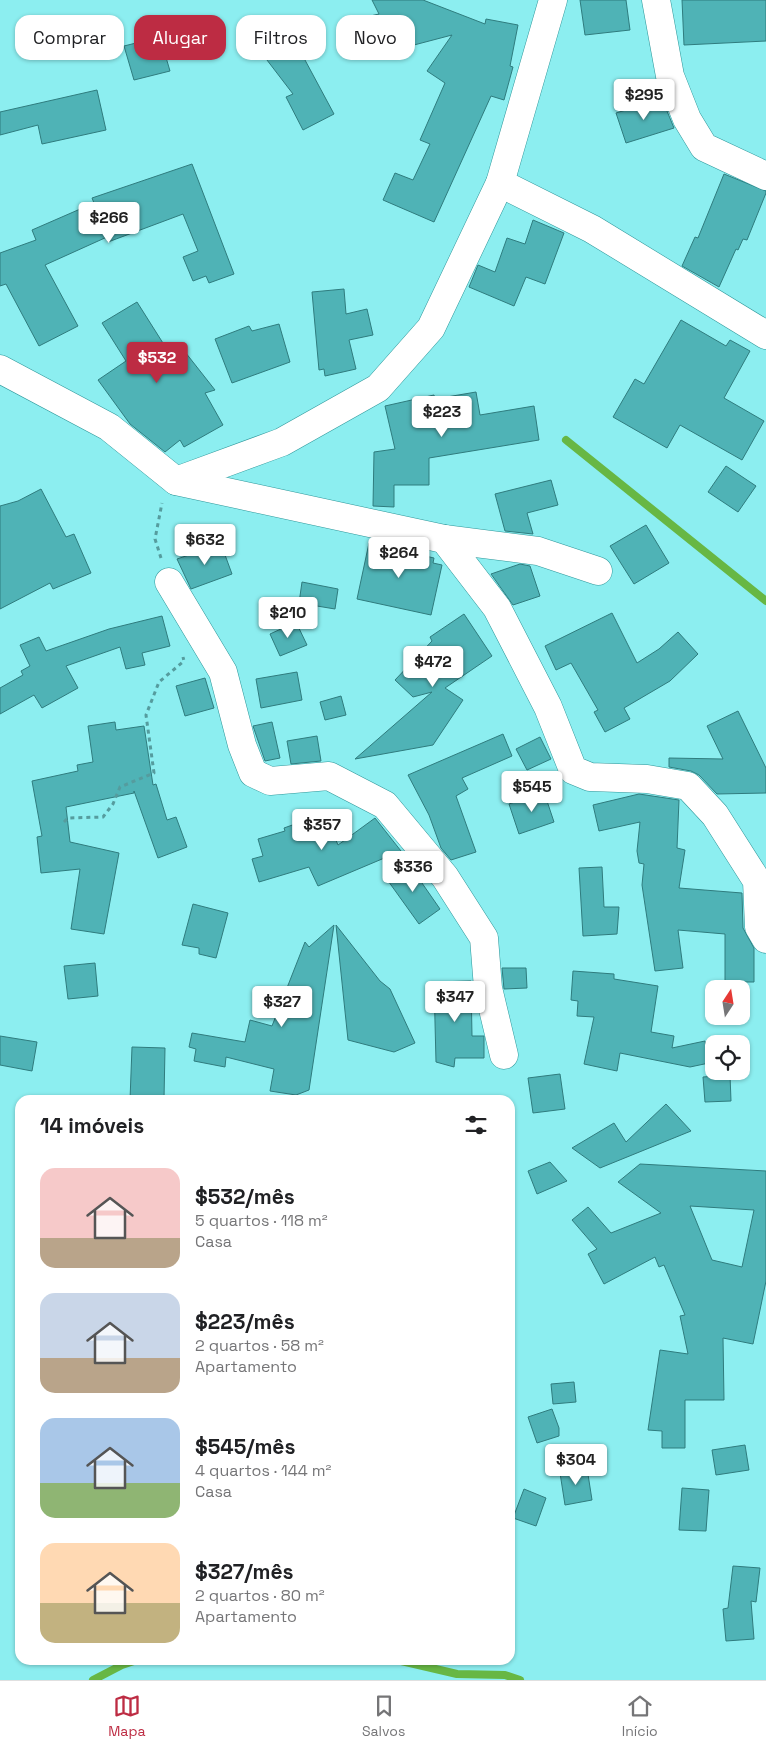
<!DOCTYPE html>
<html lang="pt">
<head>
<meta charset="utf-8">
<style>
  :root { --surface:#fff; --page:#f6f6f6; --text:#202124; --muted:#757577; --line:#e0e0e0; --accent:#bd2c43 }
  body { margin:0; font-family:"Space Grotesk",sans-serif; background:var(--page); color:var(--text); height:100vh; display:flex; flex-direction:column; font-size:19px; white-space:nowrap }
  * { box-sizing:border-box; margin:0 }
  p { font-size:16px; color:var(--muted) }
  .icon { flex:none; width:28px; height:28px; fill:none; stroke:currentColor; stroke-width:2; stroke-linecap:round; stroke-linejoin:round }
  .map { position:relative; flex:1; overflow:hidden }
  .sheet { position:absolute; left:15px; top:1095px; width:500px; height:570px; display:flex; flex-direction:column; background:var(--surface); border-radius:15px; box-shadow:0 1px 4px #0004 }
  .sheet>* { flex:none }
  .guide { position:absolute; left:15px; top:15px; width:500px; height:45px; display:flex; gap:10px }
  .needle { width:32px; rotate:12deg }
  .fabs { position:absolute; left:705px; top:980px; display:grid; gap:10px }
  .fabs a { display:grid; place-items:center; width:45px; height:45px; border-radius:10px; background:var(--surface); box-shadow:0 1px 4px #0004; font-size:25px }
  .price { position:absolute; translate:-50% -42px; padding:0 11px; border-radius:5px; background:#fff; color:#222; font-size:16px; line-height:32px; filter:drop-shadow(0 1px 2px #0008) }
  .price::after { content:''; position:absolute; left:50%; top:30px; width:15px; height:11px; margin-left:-8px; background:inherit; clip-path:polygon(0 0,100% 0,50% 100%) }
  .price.current { background:var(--accent); color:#fff }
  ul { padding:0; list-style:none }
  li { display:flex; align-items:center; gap:15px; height:125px; padding:0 25px }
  li span { display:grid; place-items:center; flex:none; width:140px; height:100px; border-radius:15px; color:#555 }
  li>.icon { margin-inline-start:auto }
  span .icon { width:60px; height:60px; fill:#fffc; stroke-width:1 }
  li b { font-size:21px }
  h2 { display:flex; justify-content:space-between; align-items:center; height:60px; padding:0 25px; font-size:21px }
  .chip { padding:0 18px; border-radius:15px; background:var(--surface); box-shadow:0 1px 4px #0004; font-size:18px; line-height:45px }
  .chip.current { background:var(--accent); color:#fff }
  .menu { display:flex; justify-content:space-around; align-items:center; height:70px; border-top:1px solid var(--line); background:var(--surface); font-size:14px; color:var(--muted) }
  .menu a { display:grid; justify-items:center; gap:2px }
  .menu .current { color:var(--accent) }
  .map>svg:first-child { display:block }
</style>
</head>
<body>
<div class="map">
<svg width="766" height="1680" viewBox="0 0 766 1680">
  <rect width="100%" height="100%" fill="#8ceef0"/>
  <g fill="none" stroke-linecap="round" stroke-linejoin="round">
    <!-- stream -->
    <g stroke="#67b744" stroke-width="8">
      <polyline points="566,440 766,601"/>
      <polyline points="397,1660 457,1674 505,1675 520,1680"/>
      <polyline points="93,1680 122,1665 137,1660"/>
    </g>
  </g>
  <!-- building -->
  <g fill="#4fb3b6" stroke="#2f7c7e" fill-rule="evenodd">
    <polygon points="372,0 423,0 485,24 486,19 518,25 510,66 513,67 504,100 491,96 434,222 383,200 395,173 413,180 430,144 420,140 445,83 427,71 452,35 376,55 366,17 379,14"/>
    <polygon points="580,0 626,0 630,30 585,35"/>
    <polygon points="682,0 766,0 766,41 684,45"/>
    <polygon points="284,28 298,47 334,114 303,130 286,97 293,94 257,47"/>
    <polygon points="160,37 170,71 134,80 124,46"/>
    <polygon points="97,90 106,130 42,144 38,125 0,135 0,112"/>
    <polygon points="662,99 674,128 626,143 616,113"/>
    <polygon points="192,164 234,274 209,283 206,276 193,281 183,257 198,251 183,214 108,242 107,237 45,265 78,326 39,346 6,284 0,286 0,253 36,240 32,230 94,203 92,198"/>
    <polygon points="724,174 766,191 766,193 747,240 743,239 738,250 736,249 719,287 682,266 695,237 698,238"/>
    <polygon points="533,220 564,233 545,284 526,277 514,306 469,287 478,265 495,272 507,238 525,244"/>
    <polygon points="344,289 346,314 367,309 373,335 349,340 356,369 325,376 324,369 319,370 312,292"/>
    <polygon points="137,302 168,351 178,343 215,390 205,393 223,425 184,447 180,440 165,452 130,424 98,380 126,361 102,323"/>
    <polygon points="681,320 726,346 730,340 750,351 724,398 764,421 742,460 680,425 667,448 613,417 635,379 644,384"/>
    <polygon points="279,324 290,362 232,383 215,339 249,326 252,331"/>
    <polygon points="476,392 480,415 534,406 539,440 429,458 429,485 394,485 394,507 373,506 374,452 395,449 385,406 434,395 435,399"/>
    <polygon points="726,466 756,486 738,512 708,492"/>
    <polygon points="551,480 558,505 527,513 533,534 505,531 495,494"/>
    <polygon points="41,489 66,537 74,534 91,573 53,589 50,583 0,609 0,506 18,501"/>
    <polygon points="646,525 669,563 634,584 610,546"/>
    <polygon points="369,543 434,558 433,563 442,565 431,615 357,599"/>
    <polygon points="221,544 232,574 191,589 177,559"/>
    <polygon points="520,564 530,566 540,596 513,605 491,574"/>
    <polygon points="302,582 338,589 335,609 299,603"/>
    <polygon points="612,613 637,663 659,649 678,632 698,654 670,681 624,708 630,719 605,732 594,712 598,710 571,663 556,670 545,646"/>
    <polygon points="464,614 492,656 445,688 463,700 433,745 355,759 432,692 413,697 395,680 432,641 430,637"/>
    <polygon points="162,616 170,646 142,653 145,665 126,669 120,647 66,666 78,688 42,708 34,695 0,714 0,688 23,675 21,671 30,666 20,645 39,637 46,651 109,629"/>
    <polygon points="296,622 307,645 280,656 270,634"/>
    <polygon points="297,672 302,700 261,708 256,679"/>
    <polygon points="205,678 214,708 185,716 176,686"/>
    <polygon points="341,696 346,715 325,720 320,702"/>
    <polygon points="738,711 766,768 766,793 717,794 699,775 691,771 669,767 669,758 723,759 707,726"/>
    <polygon points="115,722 116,730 144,726 153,785 156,784 167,820 176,817 187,847 158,858 134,791 134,793 66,807 70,842 119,853 104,934 71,929 80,869 41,873 37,837 42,836 32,781 78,771 77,765 93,762 88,726"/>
    <polygon points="272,722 280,758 265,761 253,726"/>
    <polygon points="503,734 512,756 462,778 468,789 456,796 476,852 451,860 441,848 429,815 408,775"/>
    <polygon points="317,736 321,761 291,764 287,741"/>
    <polygon points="540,737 551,759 527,770 516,749"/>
    <polygon points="544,792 554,822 519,834 509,804"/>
    <polygon points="639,794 679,800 677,848 685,850 679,888 742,893 743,928 754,948 754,982 725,982 725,934 678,930 683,968 655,971 642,885 644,864 639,863 637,851 640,822 599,831 593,805"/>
    <polygon points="312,818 316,826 328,821 338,845 375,818 401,851 318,886 309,867 259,882 252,859 263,856 258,839 285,831 284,828"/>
    <polygon points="406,860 440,909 419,924 386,878"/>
    <polygon points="602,867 604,907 619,907 617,934 583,936 579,868"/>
    <polygon points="193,904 228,913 216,958 199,954 199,948 182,945"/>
    <polygon points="334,925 309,1090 296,1095 270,1091 274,1069 226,1057 225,1067 194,1061 196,1049 189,1047 192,1033 245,1042 250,1020 272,1026 305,942 309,947"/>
    <polygon points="336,925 380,981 390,989 415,1043 394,1052 348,1040"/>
    <polygon points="95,963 98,996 68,999 64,966"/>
    <polygon points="502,968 526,968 527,988 504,989"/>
    <polygon points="573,971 614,974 614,979 658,986 651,1032 674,1036 672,1048 705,1041 709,1063 690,1067 620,1053 617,1071 584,1064 594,1017 577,1016 578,1001 571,1000"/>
    <polygon points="471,981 472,1036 484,1036 484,1058 455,1058 454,1067 436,1062 434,982"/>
    <polygon points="0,1036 37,1042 32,1071 0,1065"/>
    <polygon points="132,1047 165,1048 164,1099 130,1100"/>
    <polygon points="560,1074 565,1109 533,1113 528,1078"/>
    <polygon points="730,1075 731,1101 705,1102 703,1077"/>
    <polygon points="666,1104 691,1131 600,1168 572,1148 614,1123 626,1142"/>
    <polygon points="550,1162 567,1181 537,1194 528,1171"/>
    <path d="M640 1164 766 1171V1281L753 1344 723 1338 724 1400H685V1448H662V1431L648 1430 660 1350 688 1354 680 1316 685 1315 664 1265 659 1267 655 1257 604 1284 588 1254 597 1249 572 1220 588 1207 611 1233 661 1213 618 1182ZM690 1206 754 1210 742 1267 712 1260Z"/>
    <polygon points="574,1382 576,1402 553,1404 551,1384"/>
    <polygon points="552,1409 559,1428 559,1436 537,1443 528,1417"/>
    <polygon points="745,1445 749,1470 716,1475 712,1450"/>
    <polygon points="587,1468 592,1500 565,1505 560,1473"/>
    <polygon points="682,1488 709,1490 706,1531 679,1530"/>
    <polygon points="524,1489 546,1498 536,1526 513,1518"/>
    <polygon points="733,1566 760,1568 756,1602 751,1601 754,1639 726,1641 723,1609 728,1608"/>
  </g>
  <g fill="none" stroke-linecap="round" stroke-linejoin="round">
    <!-- minor casing -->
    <g stroke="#2e979a" stroke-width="29">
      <g id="minor">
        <polyline points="656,0 670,76 687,119 704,147 766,176"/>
        <polyline points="500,183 592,229 766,335"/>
        <polyline points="0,369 109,427 176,481 282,442 378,388 431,328 500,183 553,0"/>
        <polyline points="176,481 444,539 538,551 598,571"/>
        <polyline points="444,539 497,608 548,707 573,770 590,777 647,779 688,786 715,815 757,881 759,927 766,939"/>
        <polyline points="169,582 223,672 242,745 253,773 270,781 329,776 385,805 445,877 484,938 488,988 504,1055"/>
      </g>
    </g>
    <!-- path -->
    <g stroke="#559c9e" stroke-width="3" stroke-dasharray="4 4" stroke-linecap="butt">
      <polyline points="161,558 155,539 162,503"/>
      <polyline points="64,822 68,818 103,817 113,804 120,787 154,773 146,715 159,682 184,661 183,657"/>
    </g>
    <!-- minor -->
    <use href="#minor" stroke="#fff" stroke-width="28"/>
  </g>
</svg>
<div class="fabs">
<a><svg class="needle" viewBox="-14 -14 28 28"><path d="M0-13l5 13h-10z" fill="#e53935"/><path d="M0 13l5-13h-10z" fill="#757577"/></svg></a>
<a><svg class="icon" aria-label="locate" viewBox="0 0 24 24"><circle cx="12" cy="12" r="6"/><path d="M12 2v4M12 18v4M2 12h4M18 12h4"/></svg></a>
</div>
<b class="price" style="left:644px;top:121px">$295</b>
<b class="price" style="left:109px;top:244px">$266</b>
<b class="price current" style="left:157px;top:384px">$532</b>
<b class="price" style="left:442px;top:438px">$223</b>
<b class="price" style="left:205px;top:566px">$632</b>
<b class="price" style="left:399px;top:579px">$264</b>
<b class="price" style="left:288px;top:639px">$210</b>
<b class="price" style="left:433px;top:688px">$472</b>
<b class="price" style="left:532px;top:813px">$545</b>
<b class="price" style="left:322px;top:851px">$357</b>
<b class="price" style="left:413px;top:893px">$336</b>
<b class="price" style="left:455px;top:1023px">$347</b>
<b class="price" style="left:282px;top:1028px">$327</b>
<b class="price" style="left:576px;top:1486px">$304</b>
<div class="guide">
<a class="chip">Comprar</a>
<a class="chip current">Alugar</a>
<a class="chip">Filtros</a>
<a class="chip">Novo</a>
</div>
<section class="sheet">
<h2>14 imóveis<svg class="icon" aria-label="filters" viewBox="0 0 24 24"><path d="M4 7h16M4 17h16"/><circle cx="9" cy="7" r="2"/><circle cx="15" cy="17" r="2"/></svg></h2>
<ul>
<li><span style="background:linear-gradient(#f6c9c9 70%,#b9a48a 0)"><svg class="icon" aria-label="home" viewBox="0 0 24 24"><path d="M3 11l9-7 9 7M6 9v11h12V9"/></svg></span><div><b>$532/mês</b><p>5 quartos · 118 m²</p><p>Casa</p></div></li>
<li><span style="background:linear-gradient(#c9d6e8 65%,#b9a48a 0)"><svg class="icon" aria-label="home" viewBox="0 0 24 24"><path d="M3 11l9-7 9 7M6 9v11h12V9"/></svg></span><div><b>$223/mês</b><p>2 quartos · 58 m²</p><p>Apartamento</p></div></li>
<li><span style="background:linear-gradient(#a9c7e8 65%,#8fb573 0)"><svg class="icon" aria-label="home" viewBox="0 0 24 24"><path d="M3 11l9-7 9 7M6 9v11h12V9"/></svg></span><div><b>$545/mês</b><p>4 quartos · 144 m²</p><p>Casa</p></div></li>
<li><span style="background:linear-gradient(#ffd9b3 60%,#c2b280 0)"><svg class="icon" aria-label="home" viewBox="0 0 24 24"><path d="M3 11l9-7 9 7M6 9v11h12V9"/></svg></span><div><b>$327/mês</b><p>2 quartos · 80 m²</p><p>Apartamento</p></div></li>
</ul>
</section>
</div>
<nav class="menu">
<a class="current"><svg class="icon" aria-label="map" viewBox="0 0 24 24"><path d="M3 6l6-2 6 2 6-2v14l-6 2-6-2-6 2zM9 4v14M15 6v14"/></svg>Mapa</a>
<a><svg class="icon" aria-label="saved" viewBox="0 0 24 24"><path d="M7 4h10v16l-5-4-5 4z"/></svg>Salvos</a>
<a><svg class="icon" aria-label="home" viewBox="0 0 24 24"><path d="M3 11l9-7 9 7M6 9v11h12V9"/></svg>Início</a>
</nav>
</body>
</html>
